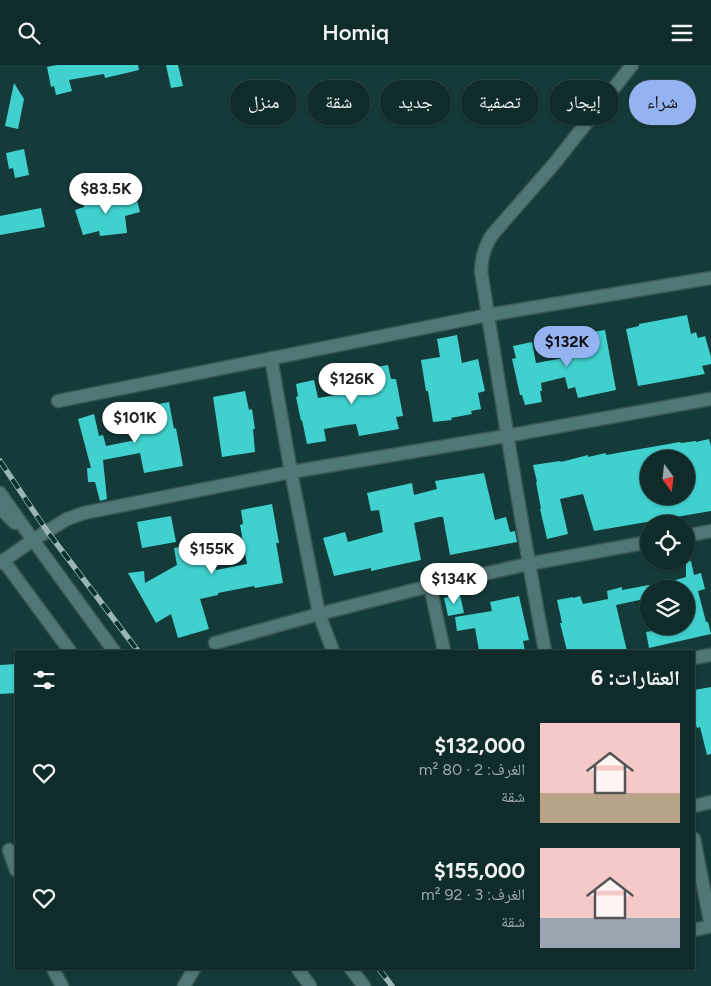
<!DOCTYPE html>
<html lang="ar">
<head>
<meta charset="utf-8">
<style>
  :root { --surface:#0f2c2b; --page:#1d3837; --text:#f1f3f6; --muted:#9ba7a9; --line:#2f4847; --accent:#95b2f1 }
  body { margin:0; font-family:Figtree,"Noto Naskh Arabic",sans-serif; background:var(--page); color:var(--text); direction:rtl; height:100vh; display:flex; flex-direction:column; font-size:19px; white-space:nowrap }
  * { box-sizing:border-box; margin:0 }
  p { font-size:16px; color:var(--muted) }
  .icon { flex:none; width:28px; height:28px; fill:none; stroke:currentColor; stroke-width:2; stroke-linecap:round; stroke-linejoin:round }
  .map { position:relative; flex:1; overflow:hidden; direction:ltr }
  .side { position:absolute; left:15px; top:585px; width:680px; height:320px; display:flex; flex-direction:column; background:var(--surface); border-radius:0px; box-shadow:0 1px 4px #0004,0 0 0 1px var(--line); direction:rtl }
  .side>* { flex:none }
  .top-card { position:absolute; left:15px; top:15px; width:681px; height:45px; direction:rtl; display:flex; gap:10px }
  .needle { width:32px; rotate:165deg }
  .controls { position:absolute; left:640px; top:385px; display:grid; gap:10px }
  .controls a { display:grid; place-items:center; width:55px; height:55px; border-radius:50%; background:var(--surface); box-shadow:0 1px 4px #0004,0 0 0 1px var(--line); font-size:25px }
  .price { position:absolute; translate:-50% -42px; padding:0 11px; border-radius:18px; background:#fff; color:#222; font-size:16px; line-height:32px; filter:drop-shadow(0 1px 2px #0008) }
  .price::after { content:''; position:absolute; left:50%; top:30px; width:15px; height:11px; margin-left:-8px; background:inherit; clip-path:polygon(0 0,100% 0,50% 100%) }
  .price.selected { background:var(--accent); color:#111 }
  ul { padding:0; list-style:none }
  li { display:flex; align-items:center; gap:15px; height:125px; padding:0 15px }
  li span { display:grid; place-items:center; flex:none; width:140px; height:100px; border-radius:0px; color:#555 }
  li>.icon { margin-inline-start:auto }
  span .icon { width:60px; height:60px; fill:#fffc; stroke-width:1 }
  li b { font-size:21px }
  h2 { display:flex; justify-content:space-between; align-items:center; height:60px; padding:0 15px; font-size:21px }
  .pill { padding:0 18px; border-radius:22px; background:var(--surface); box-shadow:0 1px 4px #0004,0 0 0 1px var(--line); font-size:18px; line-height:45px }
  .pill.selected { background:var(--accent); color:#111 }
  header { display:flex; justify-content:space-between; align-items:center; height:65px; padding:0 15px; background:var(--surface); font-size:22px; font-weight:600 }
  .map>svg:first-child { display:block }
</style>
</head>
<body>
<header><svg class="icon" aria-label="menu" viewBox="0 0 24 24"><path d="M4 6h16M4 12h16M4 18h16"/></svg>Homiq<svg class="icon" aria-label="search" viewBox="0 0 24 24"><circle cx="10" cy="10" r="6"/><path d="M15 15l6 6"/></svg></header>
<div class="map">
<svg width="711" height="921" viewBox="0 0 711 921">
  <rect width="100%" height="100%" fill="#143a39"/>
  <!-- building -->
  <g fill="#40d1ce" fill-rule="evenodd">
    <polygon points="57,0 138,0 139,5 105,13 104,9 69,15 72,26 56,30 54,21 51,22 47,2"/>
    <polygon points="166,0 178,0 183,21 171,23"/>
    <polygon points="14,18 24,34 18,64 5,61"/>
    <polygon points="24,84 29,110 15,113 13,103 9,104 6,88"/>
    <polygon points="106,130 107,137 136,131 140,147 125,151 127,168 100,171 99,166 83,170 75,145 84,142 83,135"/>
    <polygon points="41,143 45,162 0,170 0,151"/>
    <polygon points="687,250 691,269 696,267 698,273 705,271 711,292 711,299 702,301 705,309 638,321 626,264 639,261 639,259"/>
    <polygon points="605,265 616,325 578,333 575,322 568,324 565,312 541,318 542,326 540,326 542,337 525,340 522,330 520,330 512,294 516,293 513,281 532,277 536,298 569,292 566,271"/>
    <polygon points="457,270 462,298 478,294 485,326 478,328 481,344 471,346 472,349 451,353 452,355 433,357 428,326 426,326 421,295 440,292 437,274"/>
    <polygon points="388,300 391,314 396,314 403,351 396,352 399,364 359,371 356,359 347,360 324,364 326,376 307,379 302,355 301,356 296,332 298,331 296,319 314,315 318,333 350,328 347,307"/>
    <polygon points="245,326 249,345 252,344 255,364 253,364 255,387 222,392 213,332"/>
    <polygon points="169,337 174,364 176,363 183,401 144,408 140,388 103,395 107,434 100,436 95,417 88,417 87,403 91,403 78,354 94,349 99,371 103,370 106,381 136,375 131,344"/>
    <path d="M709 374 711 381V446L594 466 583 429 560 434 568 469 547 474 540 444H541L536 417H537L533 400 560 396 561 397 588 390V392L606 388V390L680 377 681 378 696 376V377ZM649 394H686V431H649Z"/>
    <polygon points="484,408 495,455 506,452 510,467 515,466 517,477 450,490 443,452 439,452 414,458 421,495 371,506 371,503 334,511 323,473 345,467 348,477 383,467 379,445 371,446 367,428 412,418 414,430 437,424 435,416"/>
    <polygon points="272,439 279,478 276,478 278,489 283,518 255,523 254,521 218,528 218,530 200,534 209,564 178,573 171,549 156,558 128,508 144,506 145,518 177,500 174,483 199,479 201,488 208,486 209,495 214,494 216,505 247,499 240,460 243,459 241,445"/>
    <polygon points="171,451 176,477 142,483 137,457"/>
    <polygon points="686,496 691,496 694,510 701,508 705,524 698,526 706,557 708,557 711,569 649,583 646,567 678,561 686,561 686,524 658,524 658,520 686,512"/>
    <polygon points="649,520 649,533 616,540 627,586 567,586 560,558 562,558 557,535 573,532 573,533 580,531 583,539 608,534 607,526 622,522 622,525"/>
    <polygon points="460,530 464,548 448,551 444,533"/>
    <polygon points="519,531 529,575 523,576 525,586 479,586 475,563 457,566 455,552 492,546 490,537"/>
    <polygon points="16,599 16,628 0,629 0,600"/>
    <polygon points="711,622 711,689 707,690 700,662 697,663 695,657 694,657 694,625"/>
  </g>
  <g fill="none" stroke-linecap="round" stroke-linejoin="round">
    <!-- minor casing -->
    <g stroke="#3c5756" stroke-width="15">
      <g id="minor">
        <polyline points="271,293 291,407 319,549 333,586"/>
        <polyline points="58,336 488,250 711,213"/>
        <polyline points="686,471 711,466"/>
        <polyline points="3,495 70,586"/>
        <polyline points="0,498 33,475 67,454 84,448 291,407 506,371 711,334"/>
        <polyline points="430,521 444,586"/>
        <polyline points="215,578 319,549 430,521 528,499 649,477"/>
        <path d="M545 586C521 460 501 333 481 206 482 191 484 183 492 170L554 99 632 0"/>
        <polyline points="694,593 711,590"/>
        <polyline points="694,741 711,737"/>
        <polyline points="694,774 711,861"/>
        <polyline points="9,785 16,805"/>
        <polyline points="694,865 711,861"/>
        <polyline points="53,904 62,921"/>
        <polyline points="298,904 310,921"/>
        <polyline points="184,921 194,904"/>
      </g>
    </g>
    <!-- tertiary casing -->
    <g stroke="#3c5756" stroke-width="15">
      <g id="tertiary">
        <polyline points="0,428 33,475 114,586"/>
        <polyline points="0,443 15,458"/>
        <polyline points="351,904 364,921"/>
      </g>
    </g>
    <!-- minor -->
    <use href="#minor" stroke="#507775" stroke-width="12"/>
    <!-- tertiary -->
    <use href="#tertiary" stroke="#507775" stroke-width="12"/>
    <!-- rail casing -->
    <g stroke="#9ab5b3" stroke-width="5.5">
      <g id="rail">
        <polyline points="0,396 47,466 138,586"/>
        <polyline points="379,904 392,921"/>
      </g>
    </g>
    <!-- rail -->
    <use href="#rail" stroke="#07302f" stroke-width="4" stroke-dasharray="11" stroke-linecap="butt"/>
  </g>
</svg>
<div class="controls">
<a><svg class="needle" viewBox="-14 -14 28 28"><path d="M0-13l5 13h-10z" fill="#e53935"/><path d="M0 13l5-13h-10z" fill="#9ba7a9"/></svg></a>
<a><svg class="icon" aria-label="locate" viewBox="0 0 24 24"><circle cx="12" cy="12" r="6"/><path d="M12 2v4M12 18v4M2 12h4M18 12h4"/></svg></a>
<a><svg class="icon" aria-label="layers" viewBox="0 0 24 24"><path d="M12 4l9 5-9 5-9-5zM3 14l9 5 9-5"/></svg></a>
</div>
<b class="price" style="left:106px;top:150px">$83.5K</b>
<b class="price selected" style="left:567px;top:303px">$132K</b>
<b class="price" style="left:352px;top:340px">$126K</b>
<b class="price" style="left:135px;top:379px">$101K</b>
<b class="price" style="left:212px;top:510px">$155K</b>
<b class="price" style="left:454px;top:540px">$134K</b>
<div class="top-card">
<a class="pill selected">شراء</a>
<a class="pill">إيجار</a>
<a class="pill">تصفية</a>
<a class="pill">جديد</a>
<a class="pill">شقة</a>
<a class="pill">منزل</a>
</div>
<section class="side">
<h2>العقارات: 6<svg class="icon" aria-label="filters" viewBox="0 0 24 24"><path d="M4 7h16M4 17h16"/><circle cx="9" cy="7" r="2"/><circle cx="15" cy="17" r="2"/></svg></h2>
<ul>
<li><span style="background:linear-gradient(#f6c9c9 70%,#b9a48a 0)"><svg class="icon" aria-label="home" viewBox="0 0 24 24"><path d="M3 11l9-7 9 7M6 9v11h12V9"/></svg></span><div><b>$132,000</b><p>الغرف: 2 · 80 m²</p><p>شقة</p></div><svg class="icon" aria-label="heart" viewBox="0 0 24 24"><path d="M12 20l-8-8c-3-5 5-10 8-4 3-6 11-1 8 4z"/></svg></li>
<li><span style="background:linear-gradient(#f6c9c9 70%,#9aa5b1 0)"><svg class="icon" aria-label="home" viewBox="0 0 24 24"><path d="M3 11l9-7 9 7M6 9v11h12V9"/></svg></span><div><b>$155,000</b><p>الغرف: 3 · 92 m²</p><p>شقة</p></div><svg class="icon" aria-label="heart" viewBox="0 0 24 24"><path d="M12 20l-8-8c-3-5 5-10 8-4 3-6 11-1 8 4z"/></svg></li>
</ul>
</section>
</div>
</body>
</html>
